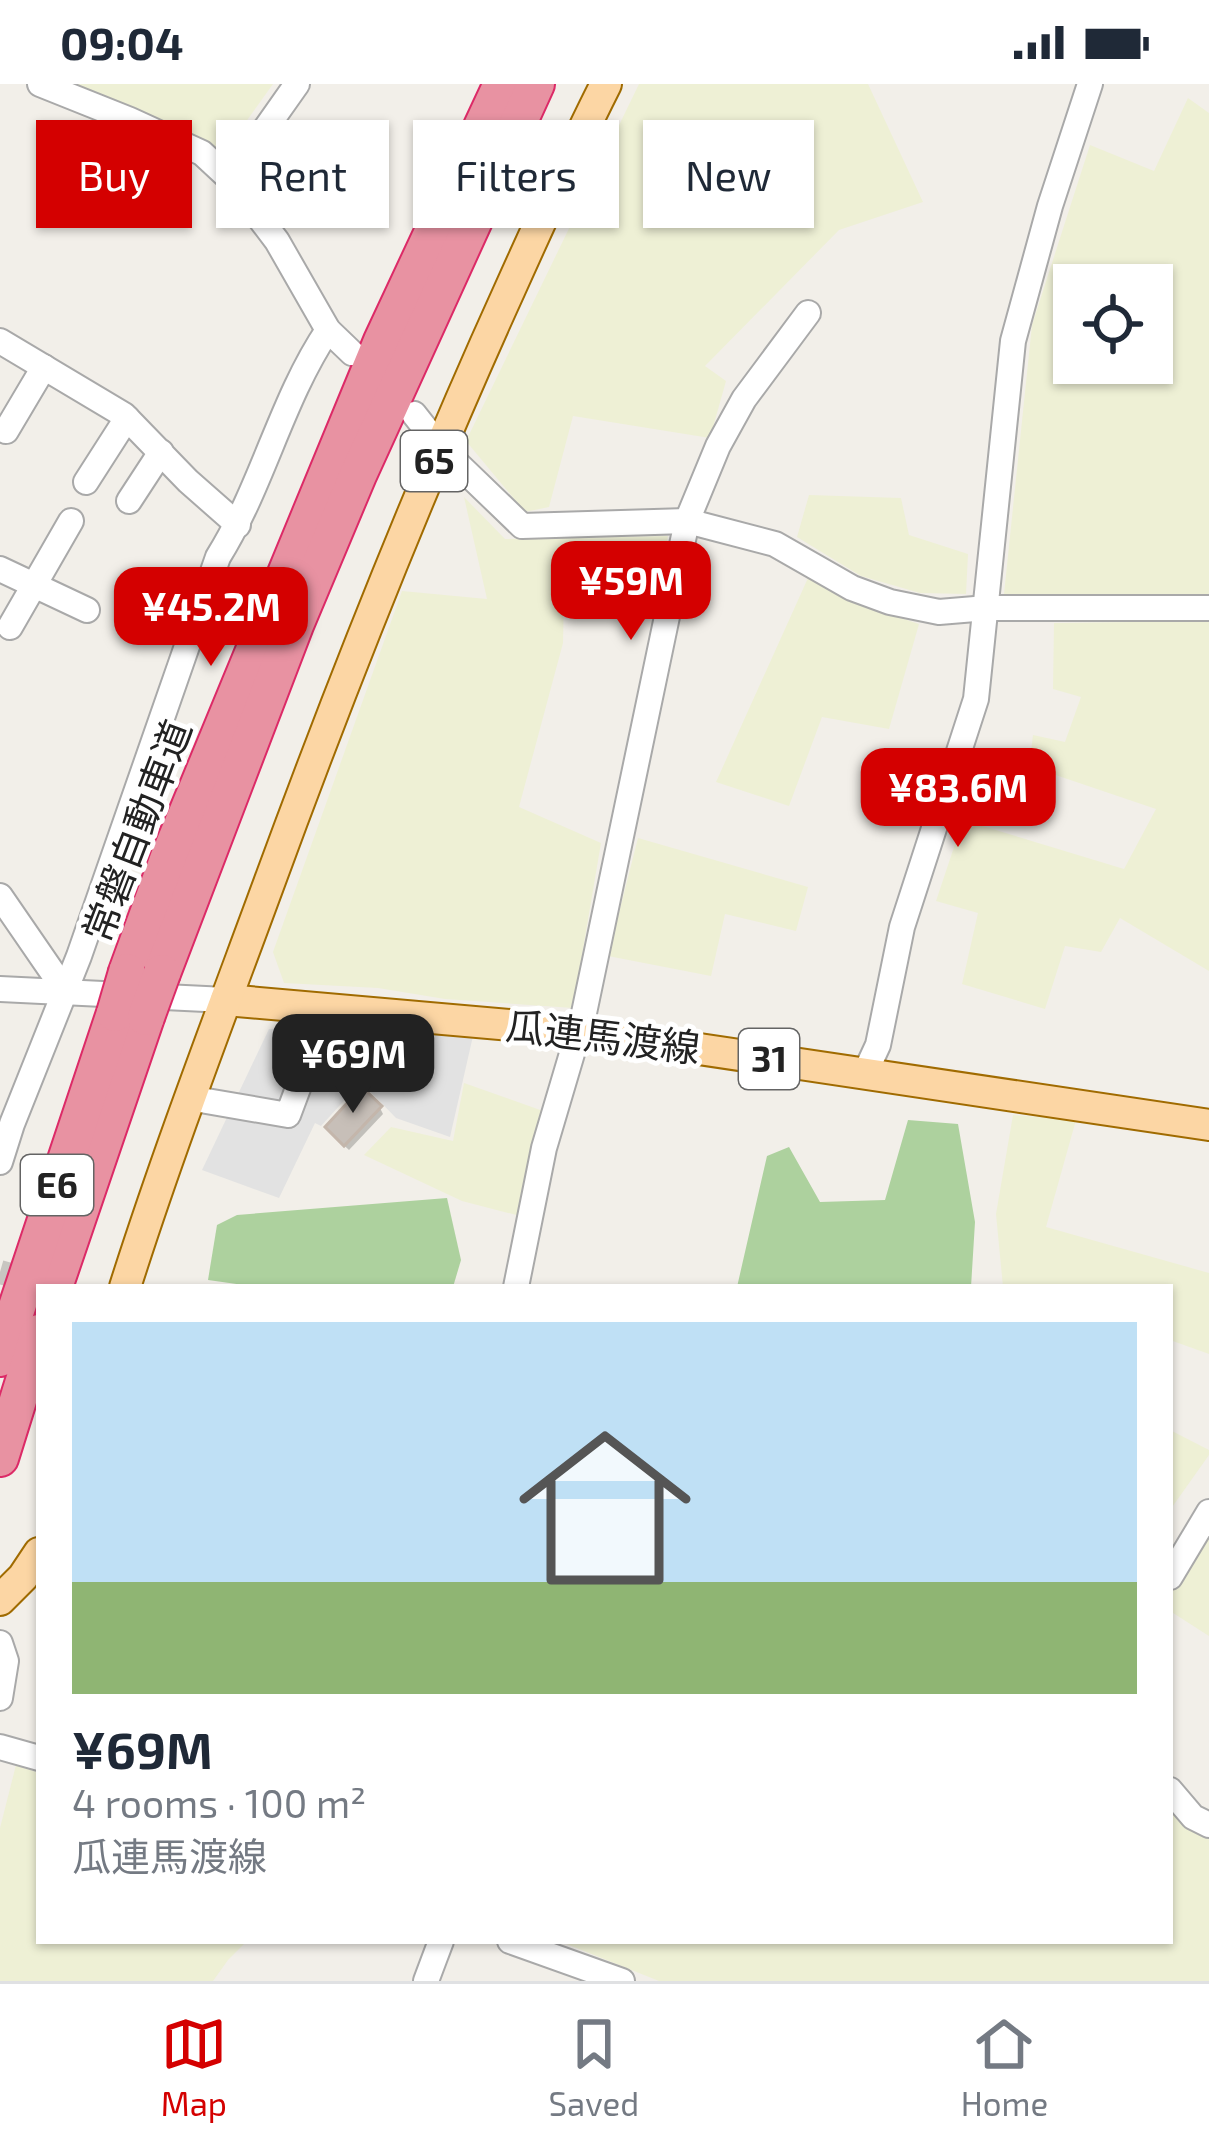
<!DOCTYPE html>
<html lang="en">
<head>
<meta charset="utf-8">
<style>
  :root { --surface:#fff; --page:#f2f2f3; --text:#1f2937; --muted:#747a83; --line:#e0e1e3; --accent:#d40000 }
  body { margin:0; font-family:"Exo 2","Noto Sans JP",sans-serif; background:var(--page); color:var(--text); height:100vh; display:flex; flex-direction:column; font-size:45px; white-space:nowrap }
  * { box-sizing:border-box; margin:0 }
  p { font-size:39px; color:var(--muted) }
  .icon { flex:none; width:66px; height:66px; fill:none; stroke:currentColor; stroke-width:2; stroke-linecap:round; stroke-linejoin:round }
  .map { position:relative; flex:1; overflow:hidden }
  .drawer { position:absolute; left:36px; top:1200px; width:1137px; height:660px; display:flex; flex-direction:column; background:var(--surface); border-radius:0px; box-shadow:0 3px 9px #0004 }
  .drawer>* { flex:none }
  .hud { position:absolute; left:36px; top:36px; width:1137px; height:108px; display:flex; gap:24px }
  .fabs { position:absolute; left:1053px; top:180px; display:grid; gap:24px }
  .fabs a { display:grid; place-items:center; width:120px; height:120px; border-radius:0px; background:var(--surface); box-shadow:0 3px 9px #0004; font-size:60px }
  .price { position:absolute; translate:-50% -102px; padding:0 27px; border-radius:24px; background:var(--accent); color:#fff; font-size:39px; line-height:78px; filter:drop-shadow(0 3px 6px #0008) }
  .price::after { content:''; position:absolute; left:50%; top:72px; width:36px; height:27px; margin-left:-18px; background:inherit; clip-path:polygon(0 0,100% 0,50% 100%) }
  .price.active { background:#222; color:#fff }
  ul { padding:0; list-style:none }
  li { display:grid; align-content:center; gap:24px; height:636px; padding:0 36px }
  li+li { border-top:3px solid var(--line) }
  li span { display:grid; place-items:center; height:372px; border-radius:0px; color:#555 }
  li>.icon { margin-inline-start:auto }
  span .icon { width:216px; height:216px; fill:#fffc; stroke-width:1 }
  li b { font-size:51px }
  .tag { padding:0 42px; border-radius:0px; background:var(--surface); box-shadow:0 3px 9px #0004; font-size:42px; line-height:108px }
  .tag.active { background:var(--accent); color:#fff }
  .status { display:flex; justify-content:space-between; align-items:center; height:84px; padding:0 60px; background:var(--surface); direction:ltr }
  .status svg { height:33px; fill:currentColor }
  .tabs { display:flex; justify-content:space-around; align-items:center; height:168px; border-top:3px solid var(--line); background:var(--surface); font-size:33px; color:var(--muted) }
  .tabs a { display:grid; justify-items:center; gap:6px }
  .tabs .active { color:var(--accent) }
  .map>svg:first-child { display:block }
</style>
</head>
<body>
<div class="status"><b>09:04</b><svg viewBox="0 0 49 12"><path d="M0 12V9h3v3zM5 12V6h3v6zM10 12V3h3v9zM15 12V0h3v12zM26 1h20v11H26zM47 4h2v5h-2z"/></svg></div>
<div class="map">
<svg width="1209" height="1897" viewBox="0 0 1209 1897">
  <rect width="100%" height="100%" fill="#f2efe9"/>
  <!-- farmland -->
  <g fill="#eef0d5" fill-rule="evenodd">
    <polygon points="76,0 273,0 220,74 183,47"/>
    <polygon points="639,0 868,0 923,118 839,146 705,282 726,297 710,354 573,332 549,423 525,428 466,357"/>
    <path d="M1188 14 1209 29V510H1004L1032 241 1090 61 1154 87ZM1074 201H1152V279H1074Z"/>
    <polygon points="809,411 901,414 909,451 968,470 966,510 920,509 861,492 797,453"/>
    <polygon points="464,413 505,455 668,452 657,508 564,510 563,559 519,723 601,759 573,924 445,915 378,904 284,899 273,868 402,507 487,515"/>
    <polygon points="808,494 853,518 919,540 889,645 822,633 789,722 716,698"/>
    <polygon points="1209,537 1209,887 1120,834 1101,868 1065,862 1045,925 962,900 978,829 936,817 963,736 1124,785 1156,725 1029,682 1033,651 1065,658 1081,613 1053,605 1054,539"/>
    <polygon points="638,754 808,803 796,847 725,830 711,892 608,872"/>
    <polygon points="464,999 543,1027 524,1133 462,1117 364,1071 391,1043 453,1057"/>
    <polygon points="1013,1031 1076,1036 1046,1143 1209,1189 1209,1270 1170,1256 1170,1203 1003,1203 996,1130"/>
    <polygon points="1170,1346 1209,1366 1209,1371 1170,1426"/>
    <polygon points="1188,1440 1209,1452 1209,1552 1170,1527 1170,1467"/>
    <polygon points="16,1681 39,1689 39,1857 247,1857 228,1876 213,1897 0,1897 0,1744"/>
    <polygon points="1170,1725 1185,1740 1209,1755 1209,1897 659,1897 559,1857 1170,1857"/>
  </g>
  <!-- forest -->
  <g fill="#add19e">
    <polygon points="908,1036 958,1040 975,1138 971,1203 737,1203 767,1072 789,1063 820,1118 885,1116"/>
    <polygon points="447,1114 461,1176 453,1203 258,1203 208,1196 217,1141 237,1131"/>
  </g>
  <!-- parking -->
  <polygon fill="#e2e2e2" points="330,943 473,952 450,1053 396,1034 361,998 321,1042 315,1039 279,1114 202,1086 269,945"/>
  <!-- shadow -->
  <polygon fill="#0003" points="380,1024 383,1030 349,1066 332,1050"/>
  <!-- building -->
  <polygon fill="#c7bfb8" stroke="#c4b6ab" stroke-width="3" points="362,1003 382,1022 344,1062 325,1043"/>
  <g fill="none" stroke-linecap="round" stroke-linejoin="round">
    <!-- minor-tunnel -->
    <polyline stroke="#c8c6c1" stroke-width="24" stroke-dasharray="24 12" stroke-linecap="butt" points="0,1188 39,1199"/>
    <!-- minor casing -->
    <g stroke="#a9a9a9" stroke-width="28">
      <g id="minor">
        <polyline points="40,0 130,36 202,69 230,95 277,157 328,246 352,269"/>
        <polyline points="230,95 297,0"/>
        <polyline points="0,257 124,331 188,397 238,441"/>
        <polyline points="414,330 440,363 522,442 687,437 775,460 852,504 890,518 939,528 987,524 1209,524"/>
        <polyline points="6,347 44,283"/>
        <polyline points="86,398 127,334"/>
        <polyline points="129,417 161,368"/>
        <polyline points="0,485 87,526"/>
        <polyline points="10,543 71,437"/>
        <polyline points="0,812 66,908"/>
        <polyline points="0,905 226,916"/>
        <polyline points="865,989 878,961 902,843 976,615 1013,257 1050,122 1090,0"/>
        <polyline points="189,1014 288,1031 328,924"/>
        <path d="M0 1078 12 1040 79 872 218 473C263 401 281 316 328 246"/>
        <polyline points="516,1203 544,1064 584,929 687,437 718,362 744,315 808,229"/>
        <polyline points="1170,1493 1209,1428"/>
        <polyline points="0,1559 6,1577 0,1614"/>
        <polyline points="0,1663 39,1674"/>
        <polyline points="1170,1706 1193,1733 1209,1741"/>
        <polyline points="510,1857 622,1897"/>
        <polyline points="426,1897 441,1857"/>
      </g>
    </g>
    <!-- major casing -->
    <g stroke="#a06b00" stroke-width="34">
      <g id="major">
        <polyline points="226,916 578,947 1209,1041"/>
        <path d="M125 1203C168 1068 219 935 268 802 342 600 421 401 510 205 541 136 572 67 606 0"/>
        <polyline points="0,1516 23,1493 39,1469"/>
      </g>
    </g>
    <!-- highway casing -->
    <g stroke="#dc2a67" stroke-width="40">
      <g id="highway">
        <polyline points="127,888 169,773 382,257 502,0"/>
        <polyline points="162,889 295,541 358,391 536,0"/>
        <polyline points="54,1203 146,933"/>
        <polyline points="0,1274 115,929"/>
        <polyline points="0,1374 39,1249"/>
      </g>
    </g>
    <!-- minor -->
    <use href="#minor" stroke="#fff" stroke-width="24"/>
    <!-- major -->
    <use href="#major" stroke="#fcd6a4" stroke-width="30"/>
    <!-- highway -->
    <use href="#highway" stroke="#e892a2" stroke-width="36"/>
    <!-- highway-bridge casing -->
    <g stroke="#dc2a67" stroke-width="40" stroke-linecap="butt">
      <g id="highway-bridge">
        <polyline points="115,929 127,888"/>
        <polyline points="146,933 162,889"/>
      </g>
    </g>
    <!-- highway-bridge -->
    <use href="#highway-bridge" stroke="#e892a2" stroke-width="36"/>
  </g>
  <g text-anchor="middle" stroke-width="10" stroke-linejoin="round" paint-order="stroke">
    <!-- shield labels -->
    <g fill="#fff" stroke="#646464" stroke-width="3">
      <rect x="401" y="347" width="66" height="60" rx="9"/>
      <rect x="739" y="945" width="60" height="60" rx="9"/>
      <rect x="21" y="1071" width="72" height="60" rx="9"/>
    </g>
    <g font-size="36" font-weight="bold" fill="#222">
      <text x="434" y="390">65</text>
      <text x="769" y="988">31</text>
      <text x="57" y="1114">E6</text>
    </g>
    <!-- street labels -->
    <g font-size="39" fill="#222" stroke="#fff">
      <text transform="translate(137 747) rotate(-69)" y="14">常磐自動車道</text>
      <text transform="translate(603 953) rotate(7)" y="14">瓜連馬渡線</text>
    </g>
  </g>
</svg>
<div class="fabs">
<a><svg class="icon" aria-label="locate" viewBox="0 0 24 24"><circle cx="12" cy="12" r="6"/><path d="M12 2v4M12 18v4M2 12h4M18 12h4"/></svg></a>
</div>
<b class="price" style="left:631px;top:559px">¥59M</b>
<b class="price" style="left:211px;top:585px">¥45.2M</b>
<b class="price" style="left:958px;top:766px">¥83.6M</b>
<b class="price active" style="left:353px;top:1032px">¥69M</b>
<div class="hud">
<a class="tag active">Buy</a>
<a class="tag">Rent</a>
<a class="tag">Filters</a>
<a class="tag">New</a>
</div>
<section class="drawer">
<ul>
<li><span style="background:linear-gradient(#bfe0f5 70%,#8fb573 0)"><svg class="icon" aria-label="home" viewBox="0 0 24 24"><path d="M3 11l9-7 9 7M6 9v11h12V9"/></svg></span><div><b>¥69M</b><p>4 rooms · 100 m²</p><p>瓜連馬渡線</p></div></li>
</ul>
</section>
</div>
<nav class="tabs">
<a class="active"><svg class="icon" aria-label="map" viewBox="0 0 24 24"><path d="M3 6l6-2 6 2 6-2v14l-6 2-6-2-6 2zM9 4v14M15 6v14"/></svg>Map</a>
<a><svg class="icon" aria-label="saved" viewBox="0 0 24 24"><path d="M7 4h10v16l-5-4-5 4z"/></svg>Saved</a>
<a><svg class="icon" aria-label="home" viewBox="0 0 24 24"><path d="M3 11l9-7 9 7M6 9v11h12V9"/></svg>Home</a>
</nav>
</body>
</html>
